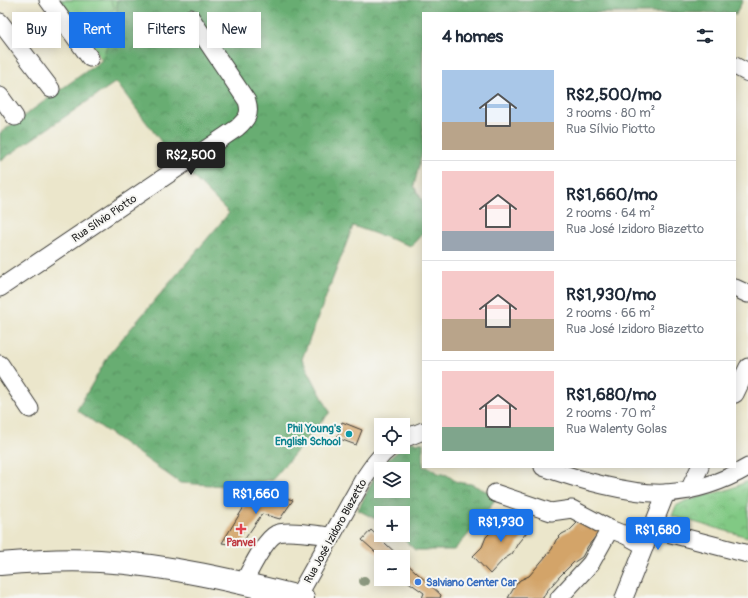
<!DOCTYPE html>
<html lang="en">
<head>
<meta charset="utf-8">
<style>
  :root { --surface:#fff; --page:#f2f2f3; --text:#1f2937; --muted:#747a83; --line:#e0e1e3; --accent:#1a73e8 }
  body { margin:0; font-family:Pangolin,sans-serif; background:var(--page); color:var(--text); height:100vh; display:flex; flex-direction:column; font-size:15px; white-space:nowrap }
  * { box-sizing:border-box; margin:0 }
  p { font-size:13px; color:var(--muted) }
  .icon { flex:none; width:22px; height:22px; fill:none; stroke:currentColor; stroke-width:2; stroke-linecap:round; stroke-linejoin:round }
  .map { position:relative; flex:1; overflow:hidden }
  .side { position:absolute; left:422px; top:12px; width:314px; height:456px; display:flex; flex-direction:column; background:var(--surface); border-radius:0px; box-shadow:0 2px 10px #0003 }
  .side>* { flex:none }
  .guide { position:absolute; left:12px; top:12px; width:350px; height:36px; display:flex; gap:8px }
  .fabs { position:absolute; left:374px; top:418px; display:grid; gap:8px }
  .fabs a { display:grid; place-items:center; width:36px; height:36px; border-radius:0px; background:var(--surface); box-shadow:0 2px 10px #0003; font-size:20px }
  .price { position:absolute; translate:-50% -34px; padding:0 9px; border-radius:4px; background:var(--accent); color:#fff; font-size:13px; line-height:26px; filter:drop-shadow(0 1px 2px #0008) }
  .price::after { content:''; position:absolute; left:50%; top:24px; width:12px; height:9px; margin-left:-6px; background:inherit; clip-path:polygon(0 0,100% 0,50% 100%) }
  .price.active { background:#222; color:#fff }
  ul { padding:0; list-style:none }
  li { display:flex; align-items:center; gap:12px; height:100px; padding:0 20px }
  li+li { border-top:1px solid var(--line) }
  li span { display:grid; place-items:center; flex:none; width:112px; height:80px; border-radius:0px; color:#555 }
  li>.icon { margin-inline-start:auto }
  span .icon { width:48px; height:48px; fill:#fffc; stroke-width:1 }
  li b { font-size:17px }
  h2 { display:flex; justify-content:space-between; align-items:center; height:48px; padding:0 20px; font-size:17px }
  .chip { padding:0 14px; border-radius:0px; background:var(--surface); box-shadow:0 2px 10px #0003; font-size:14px; line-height:36px }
  .chip.active { background:var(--accent); color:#fff }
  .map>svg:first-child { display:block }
</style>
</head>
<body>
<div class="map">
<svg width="748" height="598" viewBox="0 0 748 598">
  <defs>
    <pattern id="forest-crowns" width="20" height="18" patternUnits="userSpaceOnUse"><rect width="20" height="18" fill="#68ad72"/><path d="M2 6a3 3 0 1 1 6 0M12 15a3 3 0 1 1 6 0" fill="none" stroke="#558c5d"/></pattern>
    <pattern id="park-crowns" width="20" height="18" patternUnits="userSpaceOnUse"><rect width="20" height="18" fill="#81c984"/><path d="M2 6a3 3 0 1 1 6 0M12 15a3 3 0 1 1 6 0" fill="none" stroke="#6fac71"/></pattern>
  </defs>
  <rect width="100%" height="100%" fill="#f6f6f2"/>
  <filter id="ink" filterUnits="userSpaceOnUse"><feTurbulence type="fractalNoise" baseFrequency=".025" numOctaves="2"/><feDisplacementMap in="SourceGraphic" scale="8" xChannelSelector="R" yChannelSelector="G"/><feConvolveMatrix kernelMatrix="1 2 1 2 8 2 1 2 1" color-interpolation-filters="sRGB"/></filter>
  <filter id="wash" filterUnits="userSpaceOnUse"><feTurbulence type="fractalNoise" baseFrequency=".012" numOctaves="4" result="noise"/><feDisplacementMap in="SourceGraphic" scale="16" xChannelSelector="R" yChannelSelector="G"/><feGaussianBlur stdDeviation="0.9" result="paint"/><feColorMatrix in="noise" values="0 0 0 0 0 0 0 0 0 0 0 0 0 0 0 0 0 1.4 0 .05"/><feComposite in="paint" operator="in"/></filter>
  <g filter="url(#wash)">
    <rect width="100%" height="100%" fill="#ebe6cb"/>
    <!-- forest -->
    <g fill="url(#forest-crowns)" stroke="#426447" fill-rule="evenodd">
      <polygon points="117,0 743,0 735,16 735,13 423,13 423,149 414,186 423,202 423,233 411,246 353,226 302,359 330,412 273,479 242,487 180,483 77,410 110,353 229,213 171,155 116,82 0,161 0,133 102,60 117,15"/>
      <path d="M409 442 423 443V467H428L438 473 447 475 457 482 471 484 486 491 500 490C489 513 471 532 454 550H415L399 535H403V513H381V522L358 510 380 466ZM381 469H403V491H381Z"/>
    </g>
    <!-- park -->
    <g fill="url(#park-crowns)" stroke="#4e7250">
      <polygon points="58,0 117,0 117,15 102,60"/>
      <polygon points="748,481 748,537 672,516 676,506 685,501 730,489"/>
    </g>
    <!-- garden -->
    <polygon fill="#81c984" stroke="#4e7250" points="61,0 110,0 115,8 83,30"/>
    <g id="blocks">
      <!-- building -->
      <g fill="#d3a469">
        <polygon points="342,422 362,430 356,445 337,438"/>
        <polygon points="255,489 293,500 280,519 262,514 240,546 222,543"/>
        <polygon points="513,514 531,527 518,543 512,554 504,559 490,574 473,556 482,547 486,537 492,531 501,527"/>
        <polygon points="583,517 601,530 588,546 582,557 576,561 574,562 560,576 546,592 543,598 508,598 515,586 520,580 529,576 552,549 556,540 562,534 570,530"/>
        <polygon points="371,530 400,557 381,557 362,540"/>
        <polygon points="403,560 441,595 440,598 422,598 424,593 403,578"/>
      </g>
    </g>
  </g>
  <g filter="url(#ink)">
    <use href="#blocks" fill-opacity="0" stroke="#3b3a36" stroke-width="1"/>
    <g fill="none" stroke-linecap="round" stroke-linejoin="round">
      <!-- minor casing -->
      <g stroke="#3b3a36" stroke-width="19">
        <g id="minor">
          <polyline points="48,0 90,58"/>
          <polyline points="0,22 51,89"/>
          <polyline points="735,66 748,73"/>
          <polyline points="0,96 15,117"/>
          <path d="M0 288 237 128C247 119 251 114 247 101L191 18"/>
          <polyline points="735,288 748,294"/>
          <polyline points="0,364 30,409"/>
          <polyline points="735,394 748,367"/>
          <polyline points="403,439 423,431"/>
          <path d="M543 467C576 479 631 495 666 493 695 491 724 481 748 467"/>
          <polyline points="689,490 700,467"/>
          <polyline points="495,493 551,512 572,509 610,529 625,535 645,546"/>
          <polyline points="625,535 638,528 652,529 748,554"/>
          <path d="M243 583C250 571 264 540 276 534 285 529 320 535 331 536"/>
          <path d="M297 598 363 480C371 468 379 456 391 447"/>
          <polyline points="559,598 591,563 610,529"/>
          <polyline points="624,598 666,493"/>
        </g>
      </g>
      <!-- major casing -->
      <g stroke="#3b3a36" stroke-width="24">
        <path id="major" d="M0 564C33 561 66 559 100 561 169 565 236 581 303 598"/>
      </g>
      <!-- minor -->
      <use href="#minor" stroke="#fff" stroke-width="17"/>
      <!-- major -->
      <use href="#major" stroke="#fff" stroke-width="22"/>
    </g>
    <!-- trees -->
    <circle fill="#8c987f" cx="364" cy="581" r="5"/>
  </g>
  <!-- markers -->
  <circle fill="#0f9aa8" stroke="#f6f6f2" stroke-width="1.5" cx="349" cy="434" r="4"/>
  <path fill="#e0444e" stroke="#f6f6f2" stroke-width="1.5" d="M239 523h4v4h4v4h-4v4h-4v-4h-4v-4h4z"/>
  <circle fill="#3f7fe0" stroke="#f6f6f2" stroke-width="1.5" cx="418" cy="582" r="4"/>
  <g text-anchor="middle" stroke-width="4" stroke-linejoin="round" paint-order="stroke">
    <!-- street labels -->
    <g font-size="11" fill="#1c1c1c" stroke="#f6f6f2">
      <text transform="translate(104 218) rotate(-34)" y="4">Rua Sílvio Piotto</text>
      <text transform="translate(335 531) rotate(-61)" y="4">Rua José Izidoro Biazetto</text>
    </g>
    <!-- culture labels -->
    <g font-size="11" font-weight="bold" fill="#0d838f" stroke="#f6f6f2" text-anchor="end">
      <text x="341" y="432">Phil Young's<tspan x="341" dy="13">English School</tspan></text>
    </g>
    <!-- health labels -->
    <g font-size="11" font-weight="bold" fill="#be3a42" stroke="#f6f6f2">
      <text x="241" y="546">Panvel</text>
    </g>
    <!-- shop labels -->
    <g font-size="11" font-weight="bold" fill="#366cbe" stroke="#f6f6f2" text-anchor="start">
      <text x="426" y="586">Salviano Center Car</text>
    </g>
  </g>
</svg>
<div class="fabs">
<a><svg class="icon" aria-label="locate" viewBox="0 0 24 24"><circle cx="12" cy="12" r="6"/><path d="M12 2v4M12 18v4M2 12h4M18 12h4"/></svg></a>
<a><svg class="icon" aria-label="layers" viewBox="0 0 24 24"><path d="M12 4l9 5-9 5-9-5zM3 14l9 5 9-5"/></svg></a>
<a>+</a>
<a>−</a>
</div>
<b class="price active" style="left:191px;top:176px">R$2,500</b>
<b class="price" style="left:256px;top:515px">R$1,660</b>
<b class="price" style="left:501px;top:543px">R$1,930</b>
<b class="price" style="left:658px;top:551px">R$1,680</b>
<div class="guide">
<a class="chip">Buy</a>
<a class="chip active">Rent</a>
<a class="chip">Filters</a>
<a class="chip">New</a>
</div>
<section class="side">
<h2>4 homes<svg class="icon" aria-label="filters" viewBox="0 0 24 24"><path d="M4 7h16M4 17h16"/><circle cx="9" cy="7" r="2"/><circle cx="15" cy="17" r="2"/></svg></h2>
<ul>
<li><span style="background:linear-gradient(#a9c7e8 65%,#b9a48a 0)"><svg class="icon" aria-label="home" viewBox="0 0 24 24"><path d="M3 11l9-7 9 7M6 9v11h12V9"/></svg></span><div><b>R$2,500/mo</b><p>3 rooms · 80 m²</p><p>Rua Sílvio Piotto</p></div></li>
<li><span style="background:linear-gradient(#f6c9c9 75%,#9aa5b1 0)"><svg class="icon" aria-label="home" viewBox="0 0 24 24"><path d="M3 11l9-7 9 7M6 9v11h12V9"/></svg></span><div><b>R$1,660/mo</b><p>2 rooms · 64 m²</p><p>Rua José Izidoro Biazetto</p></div></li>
<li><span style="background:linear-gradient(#f6c9c9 60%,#b9a48a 0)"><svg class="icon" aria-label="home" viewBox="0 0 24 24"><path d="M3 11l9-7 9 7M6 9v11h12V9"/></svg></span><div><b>R$1,930/mo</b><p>2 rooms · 66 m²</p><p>Rua José Izidoro Biazetto</p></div></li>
<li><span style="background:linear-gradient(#f6c9c9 70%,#7fa58c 0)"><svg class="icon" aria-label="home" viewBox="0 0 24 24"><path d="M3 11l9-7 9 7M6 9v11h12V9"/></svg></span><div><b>R$1,680/mo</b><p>2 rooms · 70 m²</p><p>Rua Walenty Golas</p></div></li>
</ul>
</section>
</div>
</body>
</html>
